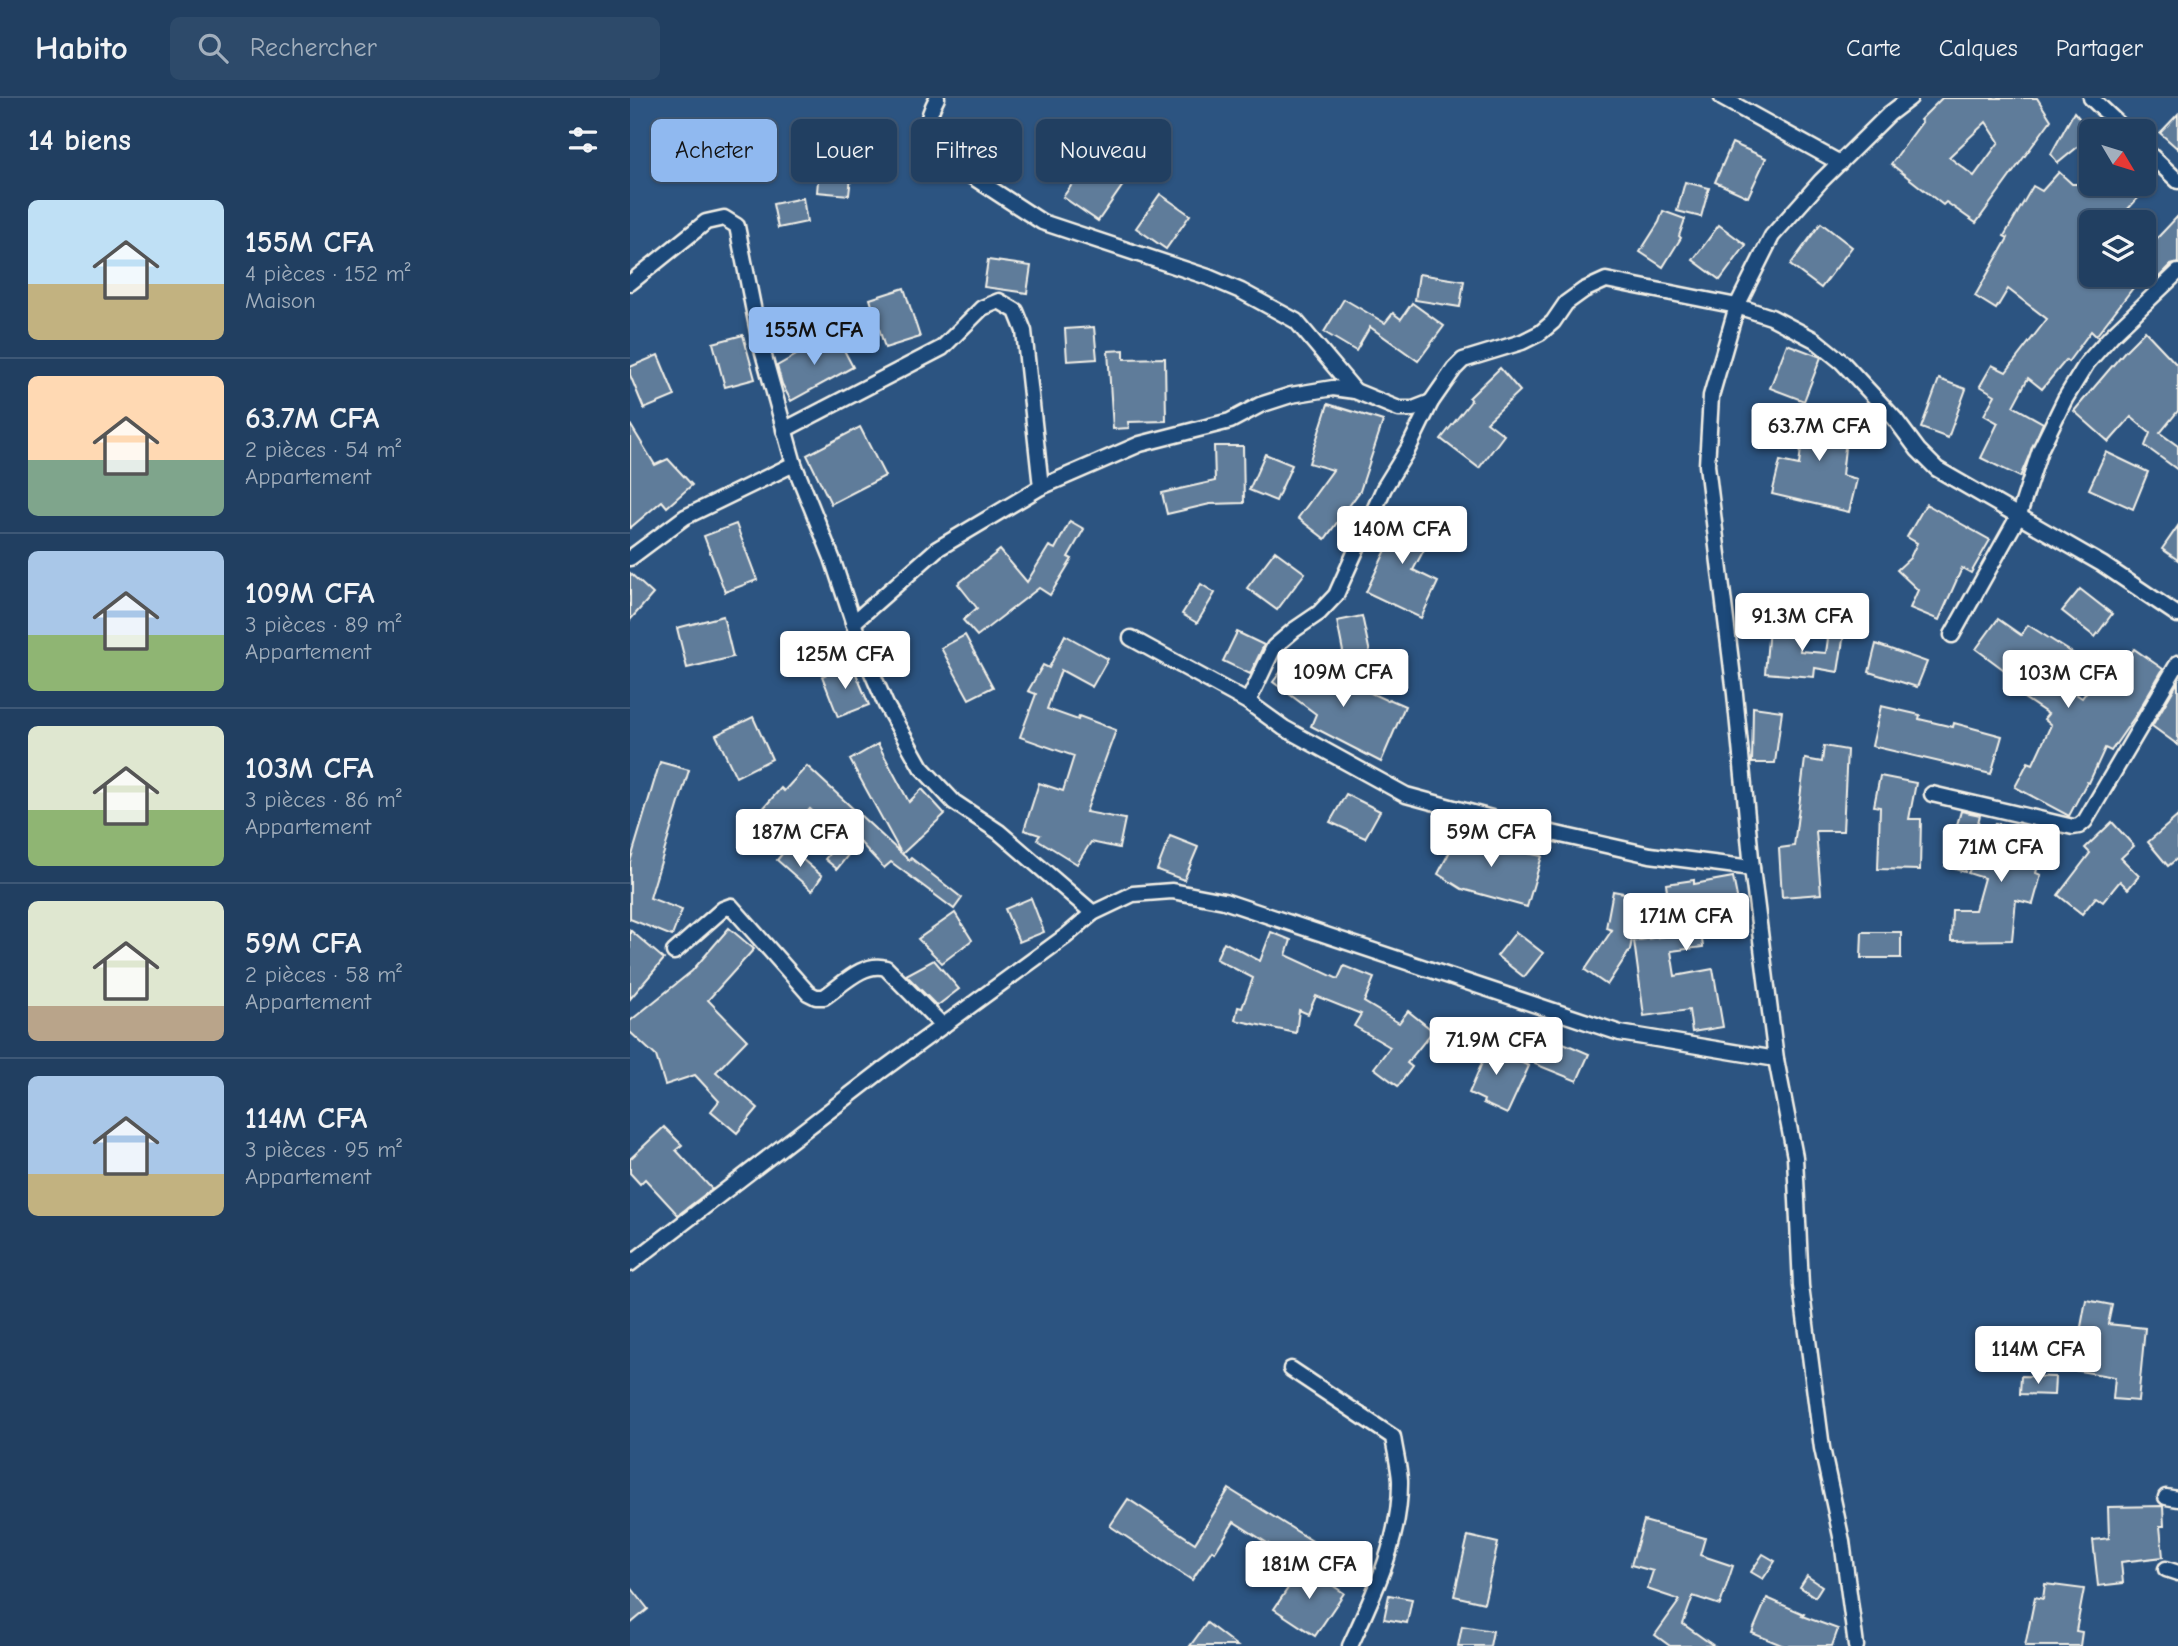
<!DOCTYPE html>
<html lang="fr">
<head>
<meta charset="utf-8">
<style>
  :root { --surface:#213f61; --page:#2d4a6a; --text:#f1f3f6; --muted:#a2afbd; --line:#3e5876; --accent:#90b9f0 }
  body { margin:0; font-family:"Comic Neue",sans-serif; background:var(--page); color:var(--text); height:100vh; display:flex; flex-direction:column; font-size:26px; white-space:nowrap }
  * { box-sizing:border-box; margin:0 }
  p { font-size:23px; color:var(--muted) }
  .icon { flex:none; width:38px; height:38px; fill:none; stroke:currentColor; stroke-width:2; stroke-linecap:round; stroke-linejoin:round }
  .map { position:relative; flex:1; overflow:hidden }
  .side { display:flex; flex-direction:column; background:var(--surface); width:630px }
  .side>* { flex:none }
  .guide { position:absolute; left:21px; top:21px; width:665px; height:63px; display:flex; gap:14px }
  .needle { width:46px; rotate:128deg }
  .fabs { position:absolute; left:1449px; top:21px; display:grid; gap:14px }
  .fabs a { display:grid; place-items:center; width:77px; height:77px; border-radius:10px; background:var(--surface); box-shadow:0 2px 5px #0004,0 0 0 2px var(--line); font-size:35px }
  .price { position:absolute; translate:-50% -60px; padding:0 16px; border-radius:7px; background:#fff; color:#222; font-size:23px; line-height:46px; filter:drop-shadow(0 2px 4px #0008) }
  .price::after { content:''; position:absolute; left:50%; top:42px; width:21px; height:16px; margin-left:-10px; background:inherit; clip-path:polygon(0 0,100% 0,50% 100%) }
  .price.current { background:var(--accent); color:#111 }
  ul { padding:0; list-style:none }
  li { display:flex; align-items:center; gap:21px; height:175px; padding:0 28px }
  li+li { border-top:2px solid var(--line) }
  li span { display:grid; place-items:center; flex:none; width:196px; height:140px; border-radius:10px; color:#555 }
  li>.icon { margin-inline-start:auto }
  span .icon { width:84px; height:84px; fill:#fffc; stroke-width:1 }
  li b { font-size:30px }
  h2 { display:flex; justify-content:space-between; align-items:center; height:84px; padding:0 28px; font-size:30px }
  .chip { padding:0 24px; border-radius:10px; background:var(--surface); box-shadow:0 2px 5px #0004,0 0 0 2px var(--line); font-size:24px; line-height:63px }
  .chip.current { background:var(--accent); color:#111 }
  header { display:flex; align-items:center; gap:42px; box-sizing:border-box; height:98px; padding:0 35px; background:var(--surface); border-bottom:2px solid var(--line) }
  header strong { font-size:33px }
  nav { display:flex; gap:38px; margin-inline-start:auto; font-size:24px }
  .search { width:490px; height:63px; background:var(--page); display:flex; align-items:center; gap:18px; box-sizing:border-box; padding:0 24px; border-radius:10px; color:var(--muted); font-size:26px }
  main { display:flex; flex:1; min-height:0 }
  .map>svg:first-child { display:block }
</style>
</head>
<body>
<header>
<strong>Habito</strong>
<div class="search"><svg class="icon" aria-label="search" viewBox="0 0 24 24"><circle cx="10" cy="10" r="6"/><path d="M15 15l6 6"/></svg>Rechercher</div>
<nav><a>Carte</a><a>Calques</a><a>Partager</a></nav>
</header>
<main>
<section class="side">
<h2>14 biens<svg class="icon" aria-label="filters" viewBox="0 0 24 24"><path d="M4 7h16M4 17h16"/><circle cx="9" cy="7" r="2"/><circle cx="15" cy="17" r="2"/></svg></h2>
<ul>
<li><span style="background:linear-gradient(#bfe0f5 60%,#c2b280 0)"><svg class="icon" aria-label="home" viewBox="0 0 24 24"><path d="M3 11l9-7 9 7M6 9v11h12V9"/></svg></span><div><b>155M CFA</b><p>4 pièces · 152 m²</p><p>Maison</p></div></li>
<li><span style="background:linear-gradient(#ffd9b3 60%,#7fa58c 0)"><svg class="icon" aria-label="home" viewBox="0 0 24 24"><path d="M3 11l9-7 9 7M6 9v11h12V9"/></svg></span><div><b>63.7M CFA</b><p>2 pièces · 54 m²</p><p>Appartement</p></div></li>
<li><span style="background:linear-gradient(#a9c7e8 60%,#8fb573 0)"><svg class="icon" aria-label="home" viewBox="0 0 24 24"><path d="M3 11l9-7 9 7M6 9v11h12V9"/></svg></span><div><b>109M CFA</b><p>3 pièces · 89 m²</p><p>Appartement</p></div></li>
<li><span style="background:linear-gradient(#dfe7d0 60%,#8fb573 0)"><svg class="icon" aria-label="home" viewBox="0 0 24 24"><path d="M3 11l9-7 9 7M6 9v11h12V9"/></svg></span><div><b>103M CFA</b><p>3 pièces · 86 m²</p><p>Appartement</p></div></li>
<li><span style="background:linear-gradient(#dfe7d0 75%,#b9a48a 0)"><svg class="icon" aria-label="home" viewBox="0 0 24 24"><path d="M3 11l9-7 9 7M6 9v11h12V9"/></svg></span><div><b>59M CFA</b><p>2 pièces · 58 m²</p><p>Appartement</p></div></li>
<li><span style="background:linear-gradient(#a9c7e8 70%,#c2b280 0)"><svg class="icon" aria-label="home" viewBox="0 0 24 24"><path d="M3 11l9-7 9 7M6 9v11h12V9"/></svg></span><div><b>114M CFA</b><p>3 pièces · 95 m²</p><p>Appartement</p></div></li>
</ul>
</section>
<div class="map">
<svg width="1548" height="1548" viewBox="0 0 1548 1548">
  <rect width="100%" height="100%" fill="#2c5481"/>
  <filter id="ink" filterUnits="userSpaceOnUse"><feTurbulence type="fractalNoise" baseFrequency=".0143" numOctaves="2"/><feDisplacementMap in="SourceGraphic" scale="14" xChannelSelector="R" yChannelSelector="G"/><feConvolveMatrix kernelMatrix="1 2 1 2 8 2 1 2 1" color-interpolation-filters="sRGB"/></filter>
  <g filter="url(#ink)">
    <!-- building -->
    <g fill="#5e7b9a" stroke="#f4f1e8" stroke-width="2" fill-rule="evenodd">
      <path d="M1312 0H1407L1421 22 1346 125 1316 104 1313 107 1261 66 1292 24 1290 22ZM1356 24 1369 44 1344 78 1319 59Z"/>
      <polygon points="1444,14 1461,34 1461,38 1428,65 1421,56"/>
      <polygon points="1548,16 1548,51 1530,35"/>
      <polygon points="1102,45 1136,60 1118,99 1085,84"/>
      <polygon points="139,49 143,78 104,83 101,54"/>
      <polygon points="190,59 223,61 219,97 187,94"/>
      <polygon points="459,63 493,87 468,123 433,99"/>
      <polygon points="1429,74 1442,86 1521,86 1486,124 1461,124 1461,177 1513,177 1466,238 1461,233 1438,264 1436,262 1412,291 1398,280 1383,308 1413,325 1390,379 1351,360 1368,325 1354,317 1365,297 1350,288 1362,267 1376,274 1417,221 1378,191 1366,211 1345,198 1378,140 1374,138 1403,88 1412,93"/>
      <polygon points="1055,84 1079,90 1071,119 1047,113"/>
      <polygon points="530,96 560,117 536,151 506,130"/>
      <polygon points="173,100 177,124 148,130 143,106"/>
      <polygon points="1033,113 1055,121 1049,138 1051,140 1033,169 1010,154 1029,124"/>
      <polygon points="1548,118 1548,165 1541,167 1522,186 1514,178 1514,154"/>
      <polygon points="1191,125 1222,149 1191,190 1160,167"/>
      <polygon points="1089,127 1116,147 1090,182 1063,162"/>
      <polygon points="358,162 401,168 397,195 354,189"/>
      <polygon points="789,176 834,183 830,209 785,202"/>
      <polygon points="274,190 290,239 255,250 240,201"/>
      <polygon points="714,201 755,225 763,215 771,221 782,205 814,228 788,263 740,229 726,253 694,234"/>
      <polygon points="464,229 467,261 437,263 435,231"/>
      <polygon points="1515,233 1548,268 1548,313 1530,335 1548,348 1548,372 1515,348 1520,335 1501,319 1479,344 1444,313 1495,253"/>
      <polygon points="205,235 223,269 161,303 152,286 147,268"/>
      <polygon points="113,237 125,281 95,289 83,245"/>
      <polygon points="1157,246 1191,259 1174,303 1140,290"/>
      <polygon points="494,252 494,261 535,260 536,323 498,324 499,330 483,331 478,253"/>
      <polygon points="28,257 45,298 14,311 0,277 0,269"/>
      <polygon points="870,270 890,293 857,324 874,337 849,370 811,341 841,303 839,300"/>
      <polygon points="1309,281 1336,291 1318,340 1291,330"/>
      <polygon points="698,306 753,323 730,393 695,441 668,420 703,372 679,365"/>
      <polygon points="1176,309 1219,314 1212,377 1227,381 1219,414 1142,396 1150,363 1169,367"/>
      <polygon points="0,326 25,367 38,361 62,387 37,409 32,403 0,430"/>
      <polygon points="230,329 255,378 201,406 177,357"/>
      <polygon points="584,348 613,348 614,405 580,406 537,416 532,395 585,383"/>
      <polygon points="1476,354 1518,374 1503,411 1459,391"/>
      <polygon points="635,356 662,367 646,403 619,392"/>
      <polygon points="1296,406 1360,442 1341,475 1332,470 1309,522 1280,510 1288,492 1267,472 1280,460 1287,445 1277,439"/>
      <polygon points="756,412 802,437 783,472 808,484 791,520 736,494 757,450 741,442"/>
      <polygon points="440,423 454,431 438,459 442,461 420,497 409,490 347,538 333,522 347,510 328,486 370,452 397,484 419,448 425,451"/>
      <polygon points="106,426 127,482 95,494 74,438"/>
      <polygon points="1548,428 1548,462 1532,451"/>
      <polygon points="645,453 675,475 647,512 617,490"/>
      <polygon points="0,475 23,496 0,522"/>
      <polygon points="571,486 585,495 567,525 552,516"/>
      <polygon points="1450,491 1482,516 1465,539 1432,513"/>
      <polygon points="93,518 103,559 57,570 47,530"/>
      <polygon points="732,518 743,569 717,574 707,523"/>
      <polygon points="1368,521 1391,537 1398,527 1449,559 1431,586 1452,600 1464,584 1475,592 1478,589 1504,551 1533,571 1506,617 1481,653 1475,650 1459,685 1457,684 1439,718 1385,689 1398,664 1403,666 1421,627 1414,621 1418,616 1388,596 1393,588 1375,576 1377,574 1346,551"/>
      <polygon points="1200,526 1215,529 1208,574 1185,570 1184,579 1135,575 1139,530 1172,533 1170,553 1196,555"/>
      <polygon points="607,534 634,547 620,576 593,563"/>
      <polygon points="335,537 363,589 339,601 311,550"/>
      <polygon points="435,537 478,561 462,589 431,572 417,611 448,622 449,618 486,632 456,714 495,721 489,750 461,744 447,766 407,741 410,737 394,732 409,685 433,693 444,658 390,639 406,596 398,593 413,567 419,570"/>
      <polygon points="1246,546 1297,564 1287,589 1239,574"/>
      <polygon points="663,557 701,585 704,578 758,603 759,601 775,608 751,664 681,628 686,616 643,584"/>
      <polygon points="222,566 239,607 208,619 192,578"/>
      <polygon points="1548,584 1548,647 1522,628"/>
      <polygon points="1251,608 1290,617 1289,621 1323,629 1324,625 1372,638 1361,676 1242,648"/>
      <polygon points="1123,609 1152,613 1145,665 1122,665"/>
      <polygon points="123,619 142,661 106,679 86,637"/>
      <polygon points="248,646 279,704 292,691 315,716 272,756 279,762 281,760 332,800 324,811 261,764 254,770 229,743 207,771 195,761 212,740 180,711 157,736 131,713 151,690 154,693 177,668 271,755 220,662"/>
      <polygon points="1194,648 1217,652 1213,733 1186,733 1191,796 1152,799 1149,750 1164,748 1175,661 1192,664"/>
      <polygon points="30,664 59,672 20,800 52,812 42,838 0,821 0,764"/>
      <polygon points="1250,678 1286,685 1279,721 1291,721 1290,772 1248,771 1250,709 1244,708"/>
      <polygon points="716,696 750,713 735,740 700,724"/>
      <polygon points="1331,713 1350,717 1335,774 1315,768"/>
      <polygon points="1548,718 1548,760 1538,768 1518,744"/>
      <polygon points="1482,724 1504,748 1491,760 1509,778 1498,791 1490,783 1473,804 1466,799 1452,816 1428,797 1460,755 1455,750"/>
      <polygon points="1365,725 1416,738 1406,775 1411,777 1403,806 1386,802 1382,842 1321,843 1322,812 1345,812 1354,780 1338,775"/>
      <polygon points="832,730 858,742 855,747 912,758 897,809 832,791 808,776"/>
      <polygon points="540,738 568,749 554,782 527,772"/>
      <polygon points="158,749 192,778 182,793 147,762"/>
      <polygon points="1103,779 1111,819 1070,827 1073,849 1041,853 1045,878 1083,871 1093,929 1062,934 1059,912 1014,918 1004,843 1043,837 1036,786 1064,782 1064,786"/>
      <polygon points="983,793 1010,798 1000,852 977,887 955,872 982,832 976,830"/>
      <polygon points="401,800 414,834 389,844 375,811"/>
      <polygon points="325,815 342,842 312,865 288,841"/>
      <polygon points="99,830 124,851 78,902 117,942 86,974 128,1010 107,1035 81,1013 89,1003 65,977 35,987 26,958 0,934 0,923 62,873"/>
      <polygon points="0,832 34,861 0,901"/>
      <polygon points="641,834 661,842 656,857 708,881 714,868 744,880 734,904 769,925 778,913 803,933 777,965 782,969 768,988 744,970 760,949 724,928 731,916 686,898 678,916 669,912 666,935 605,922 608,909 612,910 623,880 586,861 594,844 630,863"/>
      <polygon points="886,834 913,855 894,879 867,858"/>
      <polygon points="1232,834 1271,834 1271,860 1231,860"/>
      <polygon points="304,862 329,891 307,908 276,877"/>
      <polygon points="917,938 959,956 947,983 905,966"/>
      <polygon points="839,941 873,960 875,957 899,968 877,1016 853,1005 854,1002 839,995 852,965 832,953"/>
      <polygon points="34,1029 52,1047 46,1052 82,1091 48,1117 15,1081 10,1086 0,1075 0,1061"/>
      <polygon points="1456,1202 1482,1207 1478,1226 1515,1230 1508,1303 1483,1301 1485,1279 1443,1272"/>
      <polygon points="1391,1278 1425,1279 1424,1297 1390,1296"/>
      <polygon points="599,1391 684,1444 670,1466 604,1424 585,1454 582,1452 562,1482 480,1428 498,1401 565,1445"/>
      <polygon points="1533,1408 1534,1428 1530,1428 1533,1459 1491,1464 1493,1485 1468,1488 1463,1442 1479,1440 1478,1409"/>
      <polygon points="1014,1423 1075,1440 1070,1457 1103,1468 1090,1507 1063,1498 1053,1526 1084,1548 1040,1548 1025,1537 1050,1502 1017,1491 1023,1473 1001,1467"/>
      <polygon points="838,1438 868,1445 854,1505 824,1498"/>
      <polygon points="1133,1456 1145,1463 1133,1481 1121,1474"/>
      <polygon points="673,1468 714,1495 685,1538 644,1511"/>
      <polygon points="1177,1478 1192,1488 1185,1499 1170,1489"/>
      <polygon points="1415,1486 1454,1491 1446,1533 1452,1534 1450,1548 1395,1548 1405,1499 1413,1501"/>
      <polygon points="0,1488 18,1511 0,1526"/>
      <polygon points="759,1497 782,1501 777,1525 754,1521"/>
      <polygon points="1137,1500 1174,1516 1172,1518 1208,1531 1202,1548 1154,1548 1122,1535"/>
      <polygon points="577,1525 607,1548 560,1548"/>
      <polygon points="832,1528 863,1533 860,1548 828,1548"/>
    </g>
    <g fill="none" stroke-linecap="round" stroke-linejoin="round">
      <!-- minor casing -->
      <g stroke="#f4f1e8" stroke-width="19">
        <g id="minor">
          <path d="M307 0C297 19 292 37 306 55L412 124 578 179 611 193 666 223 725 293"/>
          <polyline points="1092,0 1210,65"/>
          <polyline points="1461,0 1496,33"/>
          <polyline points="1514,51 1548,83"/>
          <polyline points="0,185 76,124 94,120 107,128 130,244 164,366"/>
          <polyline points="154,332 312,250 352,210 369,203 386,213 394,233 411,389"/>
          <polyline points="0,460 55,419 164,366 202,460 233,554 256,607 291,669 324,704 369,734 463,815"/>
          <polyline points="223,525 307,451 411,389 510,346 600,323 630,307 661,297 703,290 725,293 769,311 783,311 801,304"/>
          <polyline points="1322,537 1389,417 1410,352 1435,301 1457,265 1481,238 1548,174"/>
          <polyline points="501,540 618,604 654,630 776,697 891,728 1020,757 1122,770"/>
          <polyline points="618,604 644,549 664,532 689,515 706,497 754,390 778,351 801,304 824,271 833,262 892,244 910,235 923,224 936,205 954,192 976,182 1107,208 1141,219 1185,242 1212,264 1265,321 1288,352 1307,371 1472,466 1548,517"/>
          <polyline points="1302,696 1443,729 1449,728 1455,723 1548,565"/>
          <path d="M44 854 93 811 101 808 178 895 186 899H194C212 887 234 863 256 870L313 928"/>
          <polyline points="0,1166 251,973 436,838 463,815 503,796 542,793 594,803 990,935 1146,961"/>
          <path d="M661 1271 763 1339C765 1353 769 1368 770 1382 771 1441 744 1496 720 1548"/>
          <polyline points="1536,1399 1548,1401"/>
          <polyline points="1536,1471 1548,1475"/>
          <polyline points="1226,1548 1212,1443 1192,1350 1171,1188 1165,1059 1146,961 1122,770 1105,596 1077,367 1081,298 1107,208 1142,138 1191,83 1259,16 1280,0"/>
        </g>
      </g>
      <!-- minor -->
      <use href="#minor" stroke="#1f4a7a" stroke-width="14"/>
    </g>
  </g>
</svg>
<div class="fabs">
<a><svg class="needle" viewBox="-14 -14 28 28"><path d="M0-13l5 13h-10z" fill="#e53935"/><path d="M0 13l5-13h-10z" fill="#a2afbd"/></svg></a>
<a><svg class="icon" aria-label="layers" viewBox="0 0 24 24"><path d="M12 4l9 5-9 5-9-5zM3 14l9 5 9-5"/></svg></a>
</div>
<b class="price current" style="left:184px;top:269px">155M CFA</b>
<b class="price" style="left:1189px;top:365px">63.7M CFA</b>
<b class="price" style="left:772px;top:468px">140M CFA</b>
<b class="price" style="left:1172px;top:555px">91.3M CFA</b>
<b class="price" style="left:215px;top:593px">125M CFA</b>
<b class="price" style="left:713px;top:611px">109M CFA</b>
<b class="price" style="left:1438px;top:612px">103M CFA</b>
<b class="price" style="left:170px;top:771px">187M CFA</b>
<b class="price" style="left:861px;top:771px">59M CFA</b>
<b class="price" style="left:1371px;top:786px">71M CFA</b>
<b class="price" style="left:1056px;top:855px">171M CFA</b>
<b class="price" style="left:866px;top:979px">71.9M CFA</b>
<b class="price" style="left:1408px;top:1288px">114M CFA</b>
<b class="price" style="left:679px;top:1503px">181M CFA</b>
<div class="guide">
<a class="chip current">Acheter</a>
<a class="chip">Louer</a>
<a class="chip">Filtres</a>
<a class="chip">Nouveau</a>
</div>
</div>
</main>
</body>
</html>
